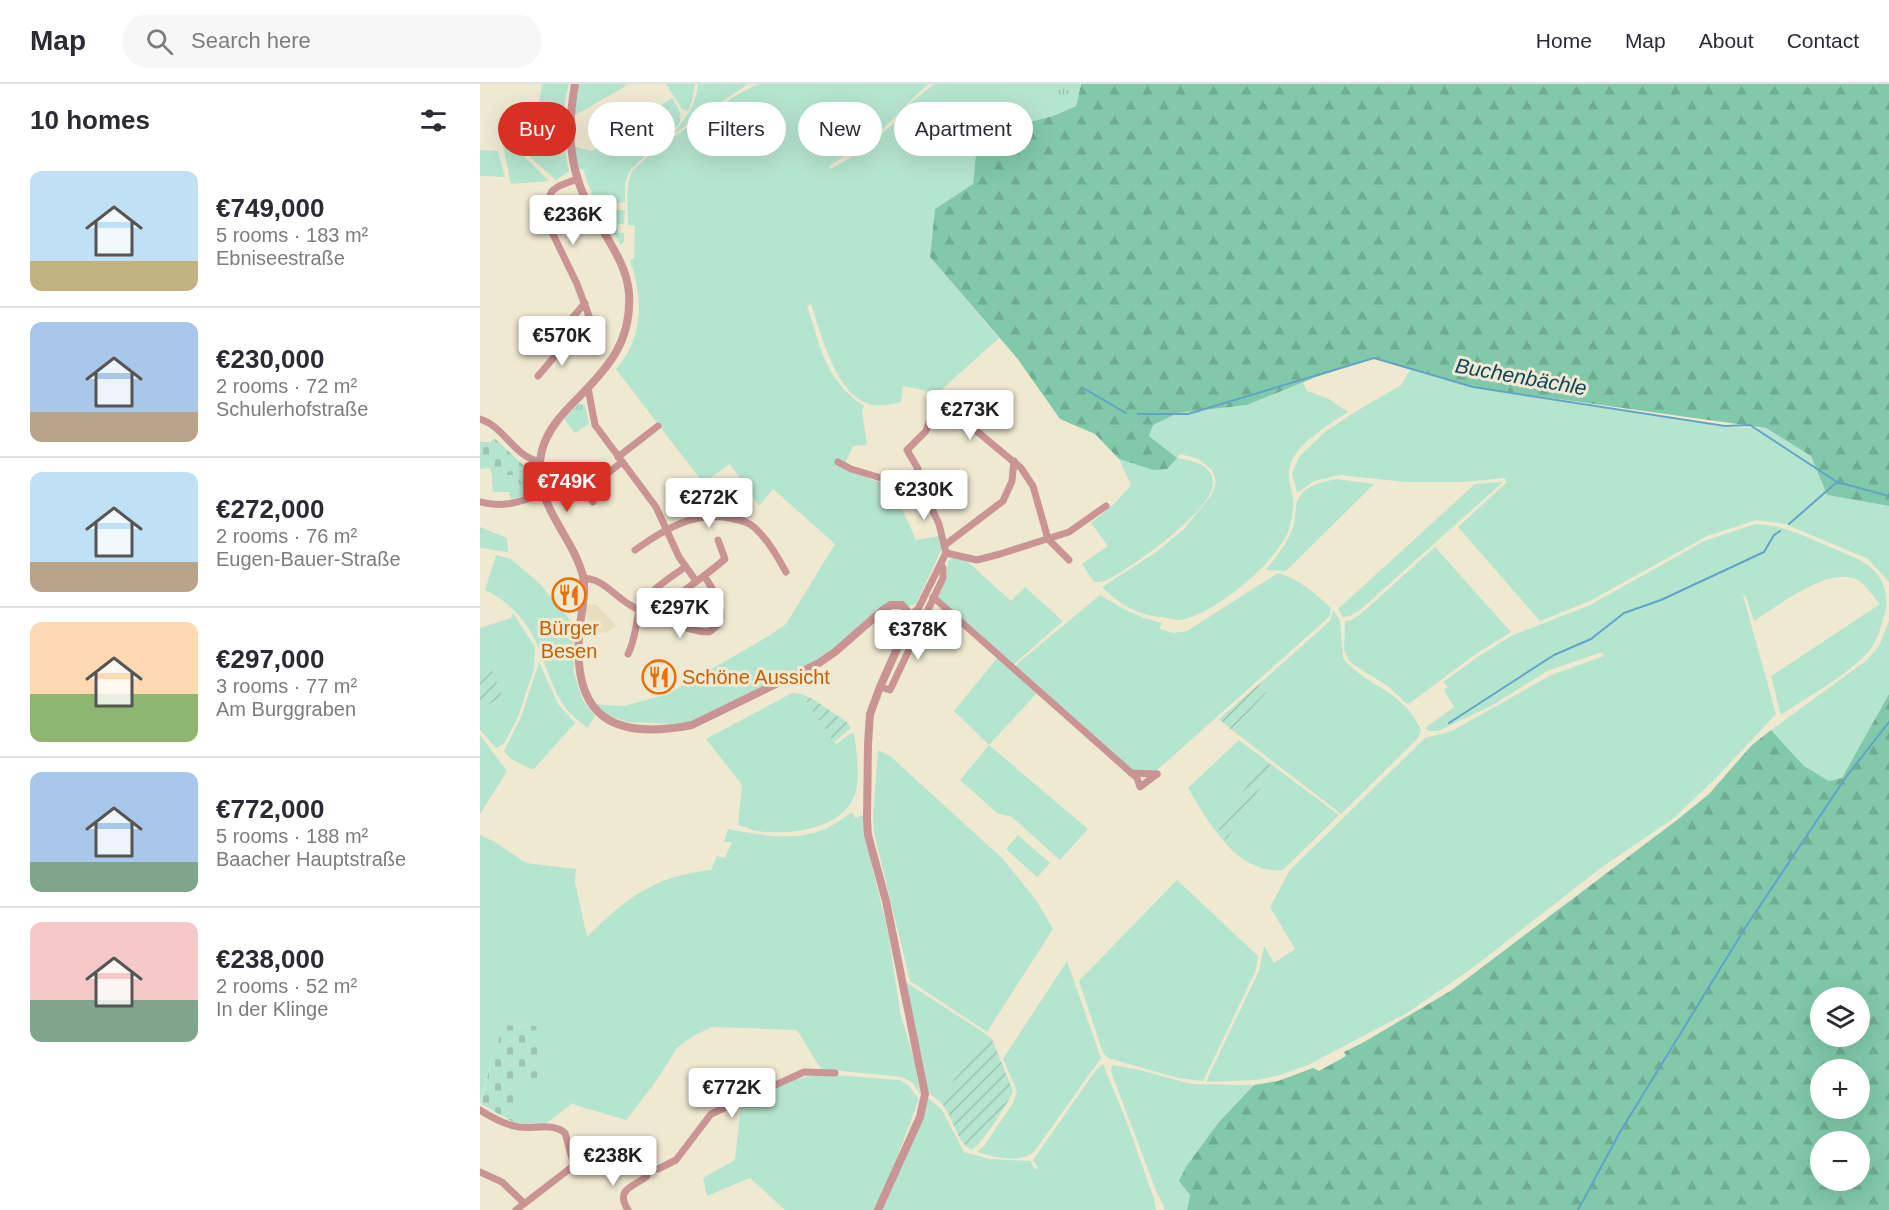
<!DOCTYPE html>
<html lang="en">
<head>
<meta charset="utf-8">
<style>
  :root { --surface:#fff; --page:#f7f7f7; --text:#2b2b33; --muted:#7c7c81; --line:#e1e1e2; --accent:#d93025 }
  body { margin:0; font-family:Arial,sans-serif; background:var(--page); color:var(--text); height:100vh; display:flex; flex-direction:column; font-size:22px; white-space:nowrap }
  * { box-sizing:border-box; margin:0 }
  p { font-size:20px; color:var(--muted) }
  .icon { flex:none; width:33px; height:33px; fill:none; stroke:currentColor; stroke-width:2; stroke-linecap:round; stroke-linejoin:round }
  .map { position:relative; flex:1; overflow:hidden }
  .details { display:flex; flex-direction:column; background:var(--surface); width:480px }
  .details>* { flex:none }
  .hud { position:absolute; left:18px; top:18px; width:570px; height:54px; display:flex; gap:12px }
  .buttons { position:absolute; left:1330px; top:903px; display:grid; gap:12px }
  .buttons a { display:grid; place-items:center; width:60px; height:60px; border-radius:50%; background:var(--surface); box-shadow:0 6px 24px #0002; font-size:30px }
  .price { position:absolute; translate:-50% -51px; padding:0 14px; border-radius:6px; background:#fff; color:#222; font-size:20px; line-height:39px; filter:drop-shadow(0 2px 3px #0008) }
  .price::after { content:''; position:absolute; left:50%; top:36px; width:18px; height:14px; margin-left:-9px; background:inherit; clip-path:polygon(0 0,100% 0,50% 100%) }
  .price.current { background:var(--accent); color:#fff }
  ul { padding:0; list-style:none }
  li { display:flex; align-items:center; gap:18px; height:150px; padding:0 30px }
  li+li { border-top:2px solid var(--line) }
  li span { display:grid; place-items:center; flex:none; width:168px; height:120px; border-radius:12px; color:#555 }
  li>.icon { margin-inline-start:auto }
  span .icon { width:72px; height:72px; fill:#fffc; stroke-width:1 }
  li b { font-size:26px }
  h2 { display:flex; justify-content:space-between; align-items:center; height:72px; padding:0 30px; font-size:26px }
  .pill { padding:0 21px; border-radius:27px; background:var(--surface); box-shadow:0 6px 24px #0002; font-size:21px; line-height:54px }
  .pill.current { background:var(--accent); color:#fff }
  header { display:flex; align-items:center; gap:36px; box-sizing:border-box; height:84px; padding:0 30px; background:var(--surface); border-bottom:2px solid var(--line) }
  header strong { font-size:28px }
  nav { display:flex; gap:33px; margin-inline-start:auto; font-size:21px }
  .search { width:420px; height:54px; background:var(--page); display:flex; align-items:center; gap:15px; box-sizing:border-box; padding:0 21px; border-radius:33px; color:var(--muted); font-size:22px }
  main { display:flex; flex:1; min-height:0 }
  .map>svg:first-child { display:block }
</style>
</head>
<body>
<header>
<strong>Map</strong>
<div class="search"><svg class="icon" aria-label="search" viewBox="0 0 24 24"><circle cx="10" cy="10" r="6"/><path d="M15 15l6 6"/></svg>Search here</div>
<nav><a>Home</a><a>Map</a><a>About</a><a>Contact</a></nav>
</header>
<main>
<section class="details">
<h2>10 homes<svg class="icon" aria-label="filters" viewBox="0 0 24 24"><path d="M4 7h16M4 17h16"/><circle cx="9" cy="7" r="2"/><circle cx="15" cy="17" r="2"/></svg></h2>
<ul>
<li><span style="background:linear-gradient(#bfe0f5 75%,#c2b280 0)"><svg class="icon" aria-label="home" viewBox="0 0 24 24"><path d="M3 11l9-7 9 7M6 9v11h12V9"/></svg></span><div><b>€749,000</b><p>5 rooms · 183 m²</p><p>Ebniseestraße</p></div></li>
<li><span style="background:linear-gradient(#a9c7e8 75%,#b9a48a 0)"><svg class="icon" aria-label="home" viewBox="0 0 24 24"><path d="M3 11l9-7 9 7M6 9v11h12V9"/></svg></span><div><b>€230,000</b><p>2 rooms · 72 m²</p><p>Schulerhofstraße</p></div></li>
<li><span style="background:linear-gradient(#bfe0f5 75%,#b9a48a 0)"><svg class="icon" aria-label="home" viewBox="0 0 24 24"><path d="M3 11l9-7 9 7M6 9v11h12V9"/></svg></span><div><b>€272,000</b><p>2 rooms · 76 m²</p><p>Eugen-Bauer-Straße</p></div></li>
<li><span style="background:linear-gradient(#ffd9b3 60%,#8fb573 0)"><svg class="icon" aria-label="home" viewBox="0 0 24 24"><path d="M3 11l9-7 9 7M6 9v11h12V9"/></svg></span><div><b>€297,000</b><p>3 rooms · 77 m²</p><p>Am Burggraben</p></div></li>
<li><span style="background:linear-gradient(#a9c7e8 75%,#7fa58c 0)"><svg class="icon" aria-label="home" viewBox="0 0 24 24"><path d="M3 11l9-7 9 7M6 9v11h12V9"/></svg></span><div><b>€772,000</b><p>5 rooms · 188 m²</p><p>Baacher Hauptstraße</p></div></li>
<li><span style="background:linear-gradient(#f6c9c9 65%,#7fa58c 0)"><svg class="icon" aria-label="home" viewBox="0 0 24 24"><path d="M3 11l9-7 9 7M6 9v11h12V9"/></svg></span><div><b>€238,000</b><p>2 rooms · 52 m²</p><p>In der Klinge</p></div></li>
</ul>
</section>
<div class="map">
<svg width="1409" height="1126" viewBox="0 0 1409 1126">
  <defs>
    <pattern id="forest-firs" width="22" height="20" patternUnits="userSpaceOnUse" patternTransform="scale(1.5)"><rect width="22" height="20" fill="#81c9aa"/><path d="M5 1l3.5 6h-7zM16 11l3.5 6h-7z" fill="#6fac91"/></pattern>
    <pattern id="cemetery-stones" width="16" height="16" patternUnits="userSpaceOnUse" patternTransform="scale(1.5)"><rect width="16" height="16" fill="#b6e5cf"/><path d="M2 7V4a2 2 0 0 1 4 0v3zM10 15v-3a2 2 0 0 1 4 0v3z" fill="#9cc4b1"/></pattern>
    <pattern id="park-tufts" width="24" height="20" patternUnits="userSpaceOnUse" patternTransform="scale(1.5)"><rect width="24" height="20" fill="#b6e5cf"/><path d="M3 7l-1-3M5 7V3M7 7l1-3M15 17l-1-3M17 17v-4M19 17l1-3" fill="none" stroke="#9cc4b1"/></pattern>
    <pattern id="garden-furrows" width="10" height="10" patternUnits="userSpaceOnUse" patternTransform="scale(1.5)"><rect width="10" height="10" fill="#b6e5cf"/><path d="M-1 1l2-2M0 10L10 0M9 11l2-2" fill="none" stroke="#9cc4b1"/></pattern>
  </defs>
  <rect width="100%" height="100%" fill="#f0e9d2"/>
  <!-- built -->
  <polygon fill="#e7dec0" points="116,520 136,542 125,549 109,548 105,521"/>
  <!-- grass -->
  <g fill="#b6e5cf" fill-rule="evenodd">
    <path d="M62 0H89C81 28 82 59 89 87L76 96 50 73Z"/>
    <polygon points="97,0 149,0 92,33"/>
    <polygon points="186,0 215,0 212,17 208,27 202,25"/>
    <path d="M218 0H268L189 53C205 37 216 22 218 0Z"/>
    <path d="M278 0H449C433 12 422 27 408 40 390 56 369 69 349 82L350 85 370 74 391 59 412 41 433 17 454 0H601L596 22 573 32 498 51 493 100 455 125 450 173 519 254 458 309 423 302 421 318C412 320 403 322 393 321 355 313 342 251 331 220L327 222C341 264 345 296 384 322L382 327 387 361 373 362 363 385 415 404 409 420 423 427 436 456 460 452 463 462 436 520 428 522 416 517 338 577 214 637 191 640 147 638 128 631 113 620 144 622 188 610 287 553 306 540 355 460 293 405 279 422 250 380 223 399 136 285C164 254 163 213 150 176L154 174 155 142 148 141C148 126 145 104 151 90 159 73 258 8 278 0Z"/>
    <path d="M192 14C197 23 204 30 199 40L150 86 145 99V118L134 120V126H145L144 140H138V149H144V158L141 161 115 119 103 85 98 86 93 62 112 67Z"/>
    <polygon points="20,48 69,97 31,100"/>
    <polygon points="0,66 18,67 25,93 0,92"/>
    <polygon points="930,286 994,304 1245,343 1286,344 1331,372 1347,411 1409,422 1409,498 1388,475 1305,440 1277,436 1227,452 1110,517 1060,537 978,443 1026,399 1025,394 983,398 925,398 860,391 834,397 817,409 812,389 819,373 846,347 875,328 921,301"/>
    <path d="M823 298 827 307 849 315 868 328C850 340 819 358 811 379 806 392 811 402 813 415 814 422 812 434 810 442 802 475 732 533 699 536 692 536 687 533 681 533 660 532 637 519 622 503L678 467 705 444 732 410 736 398 732 386 718 375 700 370 697 374C711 376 731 380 733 397 736 425 651 484 627 496 623 498 619 498 614 498L602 480 628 462 611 439 635 419 651 401 639 375 673 386 696 374 669 352 673 341 698 329 767 321Z"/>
    <path d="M856 395 894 400 806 487 786 486C796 473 806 461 812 446 815 439 815 430 816 422 819 402 839 399 856 395Z"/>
    <polygon points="1023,398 880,526 870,532 863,533 858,525 995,400"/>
    <path d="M1275 440C1304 440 1331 455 1357 466 1385 477 1409 488 1406 524 1402 538 1400 550 1392 563 1378 585 1324 615 1301 631L1291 592 1400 520C1394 514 1389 505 1382 499 1355 476 1298 522 1274 537L1266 513 1263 511 1296 630 1233 697 1194 734 1121 784 991 885 927 929 828 981 797 992 776 996 727 998 728 993 779 887 784 862 794 879 815 865 790 823 810 786 945 654 972 647 1071 591 1124 572 1122 568 1067 587 1011 622 958 647H949L945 644 974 623 964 606 968 603 963 598 999 572 1031 552 1110 521 1224 457Z"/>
    <polygon points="0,443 27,454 28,468 0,464"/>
    <polygon points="955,463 1031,548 993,572 930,619 926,619 909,603 874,581 868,575 864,566 865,537 872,536 883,528"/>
    <path d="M16 471 31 475 59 499 93 539 94 589 102 615 115 632 108 644C99 637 90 631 84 622 74 608 69 591 63 575 52 544 35 520 5 506Z"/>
    <polygon points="474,473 487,477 531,517 545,503 583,537 532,582 461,518 458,513 466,495 468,477"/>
    <path d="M798 489C820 495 835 510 851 524L850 532 675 688 650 686 536 585 537 580 620 511 642 524 664 534 682 539 679 545 693 549 707 547Z"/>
    <path d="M853 526 860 536 863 574C885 603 923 605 941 646L938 654 861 730 752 646 787 608 779 600 850 537Z"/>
    <polygon points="33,529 55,563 54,585 38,633 24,660 16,664 0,646 0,624 23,614 11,585 0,589 0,544 31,534"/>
    <polygon points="1409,537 1409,610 1363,694 1349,697 1324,682 1291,646 1387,576 1399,562"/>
    <polygon points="518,573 557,609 509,661 608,745 580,776 532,733 517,729 480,696 509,661 474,627"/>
    <polygon points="59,578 78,620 95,639 53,686 31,675 24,667 41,633"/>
    <path d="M312 609 321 610 356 660 372 649 374 650C377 667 381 700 373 715 359 744 315 750 286 748 277 748 267 744 258 741L262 701 226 655Z"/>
    <polygon points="0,651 27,687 0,730"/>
    <path d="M759 656 859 731 803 786C756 790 729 739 708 704ZM785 676 793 683 746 755 738 745Z"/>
    <polygon points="398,666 409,671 523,775 556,816 573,845 507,948 430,897 394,749 393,735"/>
    <path d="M372 728 375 734 383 731 386 757 408 848 420 928 434 975 440 1010 433 999 422 993 341 985 317 946 232 943 213 952 197 964 174 1000 146 1036 95 1021 93 1019C87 1023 71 1037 66 1039 57 1042 42 1041 33 1038L39 996 64 992 55 942 24 941 11 977 0 1020V751L15 758 46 779 96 785 95 798 107 853C146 814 174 792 231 786L237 772 245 774 252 758H244L248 745C279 751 315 758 345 745 354 741 364 734 372 728Z"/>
    <polygon points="538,751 570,779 557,793 526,765"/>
    <polygon points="697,796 778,872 776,886 723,997 698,994 628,974 623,969 599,897"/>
    <path d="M587 877 621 974 554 1068C538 1080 515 1073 497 1068L504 1062 533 1019 537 1007 523 975Z"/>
    <polygon points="424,897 506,950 459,1017 449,1009"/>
    <polygon points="623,980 648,1041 674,1115 676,1126 401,1126 447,1013 462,1026 484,1068 510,1075 550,1077 556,1086 558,1084 553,1076 616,986"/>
    <polygon points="632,981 656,985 711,1000 774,1001 738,1039 706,1084 700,1096 710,1111 707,1126 684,1126 684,1122 677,1109 631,988"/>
    <path d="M343 990 420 996 428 1001 439 1015 412 1087 395 1126H305L270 1094 227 1112 223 1094 255 1076 261 1020C287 1008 314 992 343 990Z"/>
  </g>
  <!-- forest -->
  <g fill="url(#forest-firs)" fill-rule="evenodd">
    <polygon points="601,0 1409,0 1409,422 1347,411 1331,372 1286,344 993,303 894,274 836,293 767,321 698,329 673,341 669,352 697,374 687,385 673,386 639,375 615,350 580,335 537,274 450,173 455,125 493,100 498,51 573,32 596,22"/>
    <path d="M1409 610V1126H707L710 1111 699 1097 706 1083 738 1039 774 1001 798 997 833 984 839 987 866 972 864 968 884 958 972 906 1197 736 1229 710 1272 661 1291 646 1324 682 1349 697 1362 694ZM1341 914H1380V952H1341ZM1341 986H1380V1024H1341ZM1341 1058H1380V1096H1341Z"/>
  </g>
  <!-- cemetery -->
  <g fill="url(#cemetery-stones)">
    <polygon points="14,354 52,389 12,393 10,384 0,385 0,358 11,358"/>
    <polygon points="24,941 56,942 64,993 39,996 33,1038 1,1020 11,977"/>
  </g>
  <!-- park -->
  <g fill="url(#park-tufts)">
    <polygon points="566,0 601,0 596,22 573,32"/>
    <polygon points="99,319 105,321 109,340 95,349 84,335"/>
    <polygon points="52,389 55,405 45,412 31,415 29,408 13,408 12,393"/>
  </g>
  <!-- garden -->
  <g fill="url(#garden-furrows)">
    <polygon points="11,584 23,614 0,624 0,589"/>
    <polygon points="779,600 787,608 752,646 739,635"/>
    <polygon points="321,610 333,615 367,638 371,644 354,658"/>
    <polygon points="784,676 794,683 746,756 738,745"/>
    <path d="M506 950 512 955 533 1007C528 1020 503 1058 492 1066 476 1060 473 1029 459 1017Z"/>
  </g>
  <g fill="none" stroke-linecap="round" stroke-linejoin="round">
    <!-- stream -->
    <g stroke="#62a3c8" stroke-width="2">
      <polyline points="603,304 646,329"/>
      <polyline points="658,330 708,330 894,274 993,303 1245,342 1270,341 1357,398 1409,412"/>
      <polyline points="1309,440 1357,398"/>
      <polyline points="969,639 1074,571 1111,555 1144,529 1181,516 1284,468 1294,451 1300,447"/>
      <polyline points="1098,1126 1140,1048 1267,841 1366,693 1409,638"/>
    </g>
    <!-- minor -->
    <g stroke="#ca9495" stroke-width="7">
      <polyline points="87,257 81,251 81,247 105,219"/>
      <polyline points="58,292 109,232 97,200 68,140 66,129 66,120 72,107 79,102 97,95"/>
      <polyline points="108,304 115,341 176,423 199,473 216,497"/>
      <path d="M0 335C24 342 34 373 59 377"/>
      <polyline points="138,373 178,342"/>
      <polyline points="358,378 371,385 438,405 452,425 459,440 466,469 438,525 430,532"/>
      <polyline points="438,405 438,385 427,366 446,347 457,317 469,324 541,384 553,402 568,455 589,476"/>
      <path d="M0 418C23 424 40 418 62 410"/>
      <polyline points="113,418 105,407 142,378"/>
      <polyline points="465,461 523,417 532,397 534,377"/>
      <path d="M155 466C183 446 217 425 253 435 260 436 268 438 274 443 288 456 297 472 306 488"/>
      <polyline points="466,469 497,476 520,470 589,448 626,422"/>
      <path d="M103 494C124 495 133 511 150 521 161 528 172 531 185 535 200 541 212 548 229 548 233 545 238 542 240 538 245 526 231 501 224 492"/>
      <polyline points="453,513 657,694 660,703 677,690"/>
      <path d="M176 532C198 508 221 496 245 475L238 456"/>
      <path d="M148 570C155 557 155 543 159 529 165 508 189 495 205 483"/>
      <polyline points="400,603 410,606 463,494 463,484 461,480"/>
      <polyline points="651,689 677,690"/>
      <path d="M0 1026C11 1033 22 1039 34 1042 51 1047 72 1037 85 1049L94 1081"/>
      <polyline points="0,1088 22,1098 44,1119"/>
      <polyline points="36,1126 101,1076 107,1074 168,1086 178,1085 196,1076 231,1030 324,988 355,989"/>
      <path d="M148 1126C134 1104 155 1103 167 1092L168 1086"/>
    </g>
    <!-- tertiary -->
    <path stroke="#ca9495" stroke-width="8" d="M95 0C86 50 89 91 116 135 129 158 147 182 149 209 152 257 129 283 97 315 82 330 68 345 62 366 49 418 91 447 103 492 107 508 100 534 99 551 93 635 135 656 212 641L339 579 355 568 403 526 411 521H422L428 528 429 538 400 603 390 630 388 660 387 735 388 751 406 817 445 1010 440 1033 398 1126"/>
  </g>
  <!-- icons -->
  <defs>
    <g id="restaurant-ring" transform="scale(1.725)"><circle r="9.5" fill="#f0e9d2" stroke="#e8710a" stroke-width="1.5"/><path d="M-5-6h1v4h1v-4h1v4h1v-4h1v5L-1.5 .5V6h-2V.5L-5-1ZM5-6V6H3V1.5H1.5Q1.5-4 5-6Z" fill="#e8710a"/></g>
  </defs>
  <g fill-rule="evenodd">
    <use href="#restaurant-ring" x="89" y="511"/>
    <use href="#restaurant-ring" x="179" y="593"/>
  </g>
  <g text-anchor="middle" stroke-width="6" stroke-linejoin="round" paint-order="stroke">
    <!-- food labels -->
    <g font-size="20" fill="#c56008" stroke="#f0e9d2">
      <text x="89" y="551">Bürger<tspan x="89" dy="23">Besen</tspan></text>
      <text x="202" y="600" text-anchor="start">Schöne Aussicht</text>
    </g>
    <!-- water labels -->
    <g font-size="21" font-style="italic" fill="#10465f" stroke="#f0e9d2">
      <text transform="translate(1041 293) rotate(10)" y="7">Buchenbächle</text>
    </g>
  </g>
</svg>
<div class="buttons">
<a><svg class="icon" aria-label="layers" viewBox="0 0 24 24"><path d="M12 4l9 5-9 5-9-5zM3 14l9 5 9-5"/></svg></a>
<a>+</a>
<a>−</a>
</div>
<b class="price" style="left:93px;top:162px">€236K</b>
<b class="price" style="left:82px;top:283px">€570K</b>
<b class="price" style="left:490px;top:357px">€273K</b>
<b class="price current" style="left:87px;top:429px">€749K</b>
<b class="price" style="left:444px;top:437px">€230K</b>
<b class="price" style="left:229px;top:445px">€272K</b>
<b class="price" style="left:200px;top:555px">€297K</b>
<b class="price" style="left:438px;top:577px">€378K</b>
<b class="price" style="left:252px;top:1035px">€772K</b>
<b class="price" style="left:133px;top:1103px">€238K</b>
<div class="hud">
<a class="pill current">Buy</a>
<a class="pill">Rent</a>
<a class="pill">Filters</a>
<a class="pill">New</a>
<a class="pill">Apartment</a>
</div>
</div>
</main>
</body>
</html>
